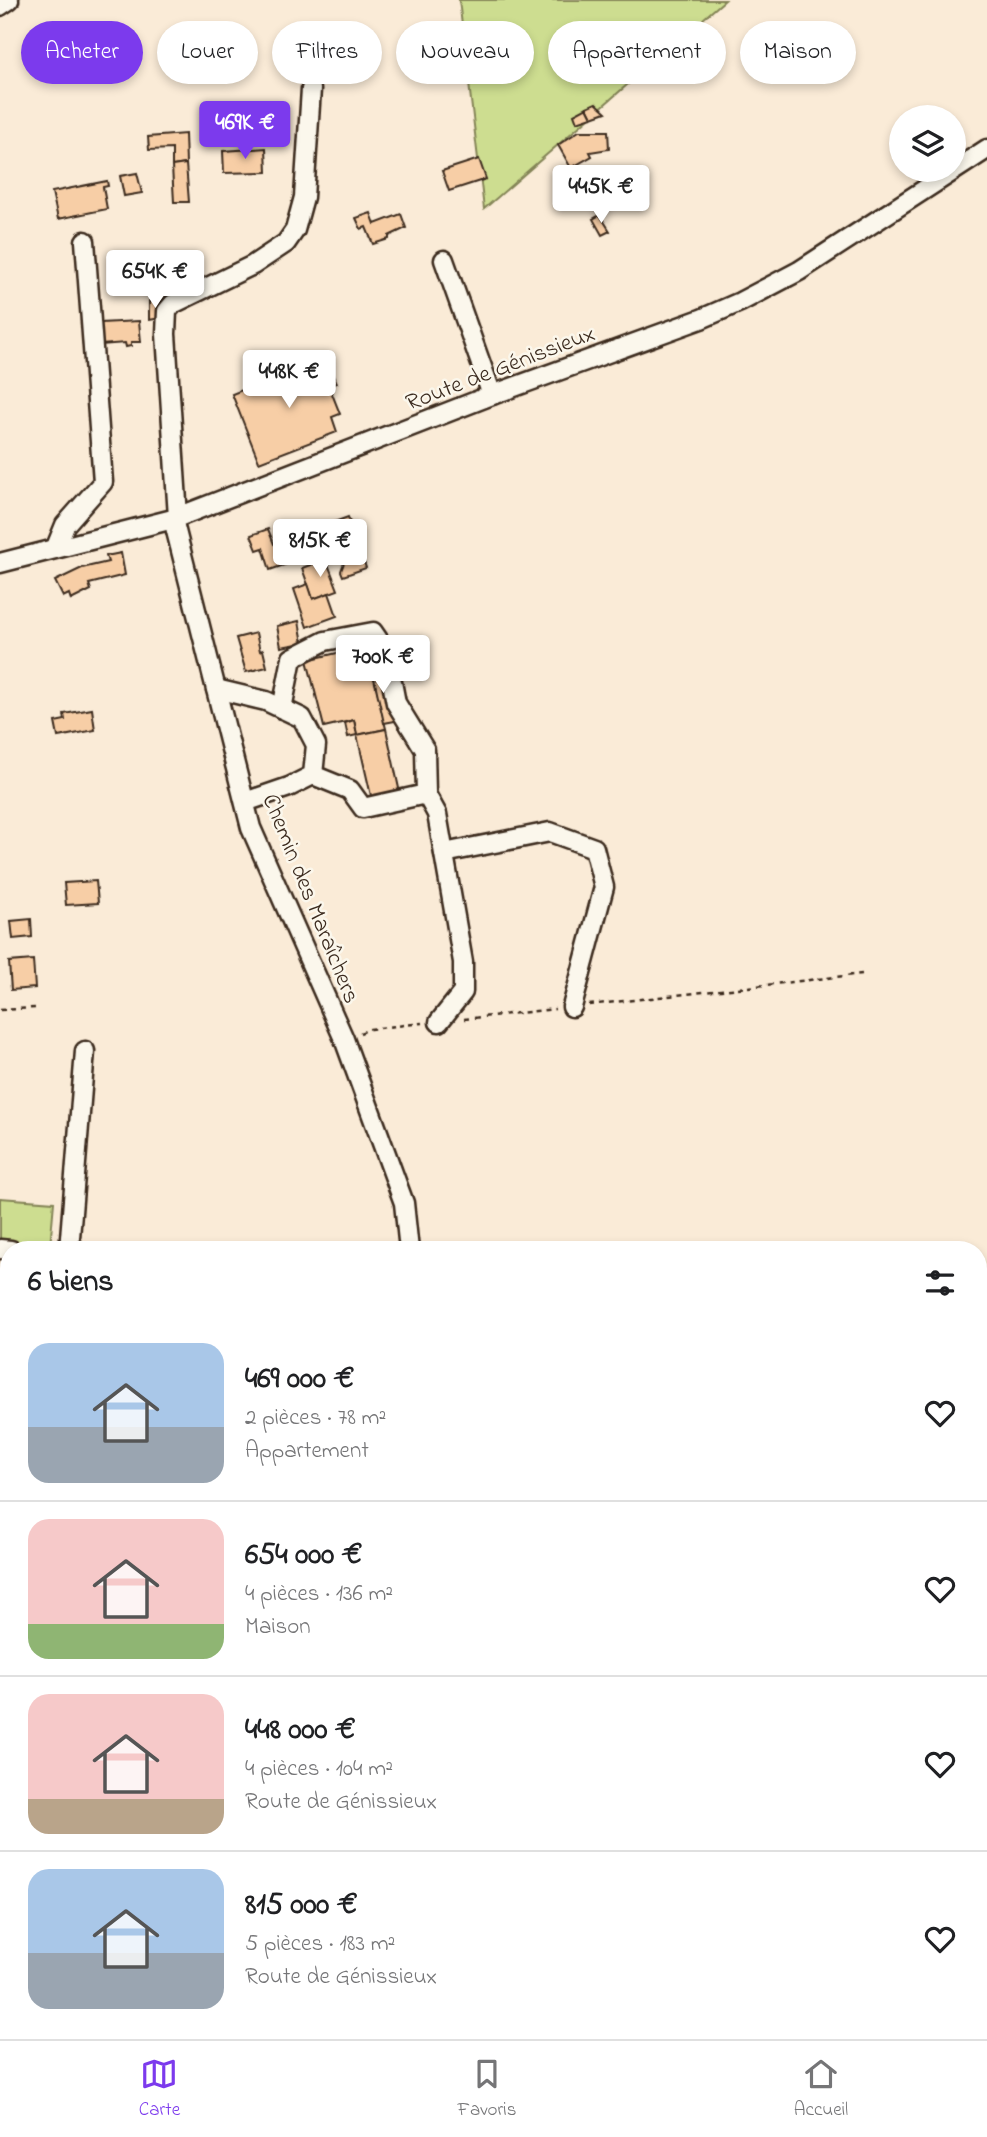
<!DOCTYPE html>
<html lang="fr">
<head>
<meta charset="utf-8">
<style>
  :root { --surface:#fff; --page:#f6f6f6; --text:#202124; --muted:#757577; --line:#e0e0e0; --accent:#7c3aed }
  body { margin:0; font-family:"Indie Flower",sans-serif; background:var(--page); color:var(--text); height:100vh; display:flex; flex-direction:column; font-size:26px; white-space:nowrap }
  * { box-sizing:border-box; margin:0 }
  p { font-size:23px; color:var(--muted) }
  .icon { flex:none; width:38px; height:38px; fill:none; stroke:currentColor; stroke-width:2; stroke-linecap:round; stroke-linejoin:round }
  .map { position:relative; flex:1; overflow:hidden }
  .side { position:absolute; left:0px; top:1241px; width:987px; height:800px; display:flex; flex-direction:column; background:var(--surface); border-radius:28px 28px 0 0; box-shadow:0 4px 10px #0003 }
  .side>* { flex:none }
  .hud { position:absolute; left:21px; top:21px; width:945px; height:63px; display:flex; gap:14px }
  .fabs { position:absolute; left:889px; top:105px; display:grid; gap:14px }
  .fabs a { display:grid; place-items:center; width:77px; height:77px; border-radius:50%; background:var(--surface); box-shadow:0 4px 10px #0003; font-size:35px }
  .price { position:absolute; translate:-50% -60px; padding:0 16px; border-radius:7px; background:#fff; color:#222; font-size:23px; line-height:46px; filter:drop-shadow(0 2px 4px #0008) }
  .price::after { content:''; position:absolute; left:50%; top:42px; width:21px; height:16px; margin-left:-10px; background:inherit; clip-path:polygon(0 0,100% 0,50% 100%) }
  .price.active { background:var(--accent); color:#fff }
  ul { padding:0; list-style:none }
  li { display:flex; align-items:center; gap:21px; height:175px; padding:0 28px }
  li+li { border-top:2px solid var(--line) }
  li span { display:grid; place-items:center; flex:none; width:196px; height:140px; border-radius:21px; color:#555 }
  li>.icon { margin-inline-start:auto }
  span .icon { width:84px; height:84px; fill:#fffc; stroke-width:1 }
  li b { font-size:30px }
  h2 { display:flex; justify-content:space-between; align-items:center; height:84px; padding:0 28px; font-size:30px }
  .pill { padding:0 24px; border-radius:32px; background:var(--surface); box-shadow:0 4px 10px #0003; font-size:24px; line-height:63px }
  .pill.active { background:var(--accent); color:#fff }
  .tabs { display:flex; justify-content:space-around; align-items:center; height:98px; border-top:2px solid var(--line); background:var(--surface); font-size:19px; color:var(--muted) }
  .tabs a { display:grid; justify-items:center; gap:4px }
  .tabs .active { color:var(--accent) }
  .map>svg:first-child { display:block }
</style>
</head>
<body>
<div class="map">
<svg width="987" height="2039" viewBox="0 0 987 2039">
  <rect width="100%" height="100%" fill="#faebd7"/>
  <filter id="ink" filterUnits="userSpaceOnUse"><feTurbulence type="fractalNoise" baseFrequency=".0143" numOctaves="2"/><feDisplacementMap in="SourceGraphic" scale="14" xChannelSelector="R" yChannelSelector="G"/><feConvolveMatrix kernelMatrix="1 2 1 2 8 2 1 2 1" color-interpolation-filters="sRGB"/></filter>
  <g filter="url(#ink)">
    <!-- green -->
    <g fill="#cddd90" stroke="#848457" stroke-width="2">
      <polygon points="459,0 725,0 484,209"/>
      <polygon points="0,1198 54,1202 50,1247 0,1244"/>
    </g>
    <!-- building -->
    <g fill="#f7cea6" stroke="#3b2a1e" stroke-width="2">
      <polygon points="596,103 606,112 592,117 587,107"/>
      <polygon points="587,107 592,117 577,122 574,114"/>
      <polygon points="579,131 608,131 609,149 590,152 592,156 571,168 558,145"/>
      <polygon points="185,134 186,164 172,166 172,149 149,150 148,137"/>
      <polygon points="266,148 267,172 224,173 223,151"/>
      <polygon points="479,159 486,179 449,191 442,171"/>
      <polygon points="186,164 189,202 174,202 172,166"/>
      <polygon points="137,173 142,193 124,196 120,176"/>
      <polygon points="107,181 108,186 103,187 107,209 58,219 52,192"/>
      <polygon points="371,213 375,224 401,214 406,228 389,236 389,239 373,244 366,227 361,229 356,218"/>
      <polygon points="600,215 610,231 602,235 593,219"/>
      <polygon points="149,301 160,301 161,318 149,320"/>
      <polygon points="139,321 141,342 131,342 131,346 126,347 125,343 101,345 100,323"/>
      <polygon points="326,357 337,383 329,386 340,414 332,417 337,432 259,462 232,394"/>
      <polygon points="348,517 366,568 343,576 341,571 345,560 336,538 296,553 298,560 270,570 263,548 257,550 251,535 268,529 274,544"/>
      <polygon points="121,553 125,575 89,584 91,590 71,600 69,594 63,597 55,581 82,568 108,562 106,556"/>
      <polygon points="326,559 338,590 313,599 302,568"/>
      <polygon points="308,584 313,599 329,593 337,616 307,627 294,589"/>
      <polygon points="299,621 303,643 281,647 277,626"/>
      <polygon points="256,633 260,651 263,650 267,667 246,672 236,638"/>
      <polygon points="367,646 386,729 357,735 354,720 324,727 307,660"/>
      <polygon points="382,666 395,721 384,723 372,669"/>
      <polygon points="92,709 95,730 58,737 55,722 65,720 64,714"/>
      <polygon points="354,720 357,735 348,737 345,723"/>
      <polygon points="386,729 400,793 372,800 357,735"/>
      <polygon points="96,881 98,903 66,905 64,883"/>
      <polygon points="31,919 32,937 13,939 11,921"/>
      <polygon points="33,960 35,988 11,990 9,962"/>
    </g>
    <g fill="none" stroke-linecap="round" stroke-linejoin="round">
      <!-- minor casing -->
      <g stroke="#3b2a1e" stroke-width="23">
        <g id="minor">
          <polyline points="0,6 9,0"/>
          <polyline points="444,260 492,395"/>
          <polyline points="178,517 166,334 167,311 173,304 253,265 286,243 295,230 304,197 311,89"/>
          <polyline points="173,519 251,828 344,1039 404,1203 409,1250"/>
          <polyline points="56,547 65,525 103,482 85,241"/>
          <polyline points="0,563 173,519 492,395 701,319 740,302 799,271 987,149"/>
          <polyline points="216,689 266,701 302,718 316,745 313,775 289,787 245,802"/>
          <polyline points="282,709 292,658 325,641 373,632 386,651 396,703 425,750 426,794 363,808 350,790 313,775"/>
          <polyline points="426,794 437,814 463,962 463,992 439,1022"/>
          <polyline points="444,853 550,832 594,848 604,887 572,1007"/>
          <polyline points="0,1249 11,1250"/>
          <polyline points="69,1250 85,1051"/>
          <polyline points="978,1331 986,1321"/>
          <polyline points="978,1718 987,1718"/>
          <polyline points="0,1741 9,1741"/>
        </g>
      </g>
      <!-- path -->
      <g stroke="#3b2a1e" stroke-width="2.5" stroke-dasharray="5 5" stroke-linecap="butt">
        <polyline points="589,1005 862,974"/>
        <polyline points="0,1010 35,1008"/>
        <polyline points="464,1019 555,1009"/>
        <polyline points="360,1033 370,1029 422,1023"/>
      </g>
      <!-- minor -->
      <use href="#minor" stroke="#fbf7ec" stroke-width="18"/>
    </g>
  </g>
  <g text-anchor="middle" stroke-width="5" stroke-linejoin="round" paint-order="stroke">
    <!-- street labels -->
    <g font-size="24" fill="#3b2a1e" stroke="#fbf7ec">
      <text transform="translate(500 367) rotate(-21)" y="8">Route de Génissieux</text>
      <text transform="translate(312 898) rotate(68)" y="8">Chemin des Maraîchers</text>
    </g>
  </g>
</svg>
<div class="fabs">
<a><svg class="icon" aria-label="layers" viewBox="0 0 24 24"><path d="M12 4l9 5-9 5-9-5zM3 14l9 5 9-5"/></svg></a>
</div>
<b class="price active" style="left:245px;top:161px">469K €</b>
<b class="price" style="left:601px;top:225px">445K €</b>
<b class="price" style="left:155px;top:310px">654K €</b>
<b class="price" style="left:289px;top:410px">448K €</b>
<b class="price" style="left:320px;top:579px">815K €</b>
<b class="price" style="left:383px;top:695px">700K €</b>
<div class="hud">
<a class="pill active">Acheter</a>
<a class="pill">Louer</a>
<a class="pill">Filtres</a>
<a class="pill">Nouveau</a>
<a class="pill">Appartement</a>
<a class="pill">Maison</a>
</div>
<section class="side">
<h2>6 biens<svg class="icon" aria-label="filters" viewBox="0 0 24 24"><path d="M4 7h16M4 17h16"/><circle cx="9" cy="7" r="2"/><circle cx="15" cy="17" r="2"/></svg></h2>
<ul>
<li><span style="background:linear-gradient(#a9c7e8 60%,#9aa5b1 0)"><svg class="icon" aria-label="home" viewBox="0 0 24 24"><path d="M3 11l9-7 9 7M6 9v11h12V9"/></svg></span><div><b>469 000 €</b><p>2 pièces · 78 m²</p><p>Appartement</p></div><svg class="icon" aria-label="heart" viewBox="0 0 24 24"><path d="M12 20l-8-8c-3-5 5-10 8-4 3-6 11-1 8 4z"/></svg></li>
<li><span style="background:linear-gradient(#f6c9c9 75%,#8fb573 0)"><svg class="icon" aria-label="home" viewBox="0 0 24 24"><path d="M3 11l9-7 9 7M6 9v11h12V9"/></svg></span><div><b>654 000 €</b><p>4 pièces · 136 m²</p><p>Maison</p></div><svg class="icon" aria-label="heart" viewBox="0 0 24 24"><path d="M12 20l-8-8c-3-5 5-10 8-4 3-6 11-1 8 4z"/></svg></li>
<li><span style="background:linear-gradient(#f6c9c9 75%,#b9a48a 0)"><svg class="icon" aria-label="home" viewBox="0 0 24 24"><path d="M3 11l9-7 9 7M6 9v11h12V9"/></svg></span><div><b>448 000 €</b><p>4 pièces · 104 m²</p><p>Route de Génissieux</p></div><svg class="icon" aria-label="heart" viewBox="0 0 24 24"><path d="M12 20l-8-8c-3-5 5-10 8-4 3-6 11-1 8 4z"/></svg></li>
<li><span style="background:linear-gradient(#a9c7e8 60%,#9aa5b1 0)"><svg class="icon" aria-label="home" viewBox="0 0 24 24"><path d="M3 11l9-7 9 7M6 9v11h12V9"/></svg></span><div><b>815 000 €</b><p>5 pièces · 183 m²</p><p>Route de Génissieux</p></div><svg class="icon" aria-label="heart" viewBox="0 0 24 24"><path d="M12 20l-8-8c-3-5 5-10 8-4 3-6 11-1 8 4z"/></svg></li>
</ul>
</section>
</div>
<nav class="tabs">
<a class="active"><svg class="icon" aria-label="map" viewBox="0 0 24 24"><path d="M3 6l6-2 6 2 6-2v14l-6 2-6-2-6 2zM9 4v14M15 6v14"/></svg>Carte</a>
<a><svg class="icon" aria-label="saved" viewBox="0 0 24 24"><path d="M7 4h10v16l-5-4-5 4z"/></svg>Favoris</a>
<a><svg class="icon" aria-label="home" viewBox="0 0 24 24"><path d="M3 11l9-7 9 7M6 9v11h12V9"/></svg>Accueil</a>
</nav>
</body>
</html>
